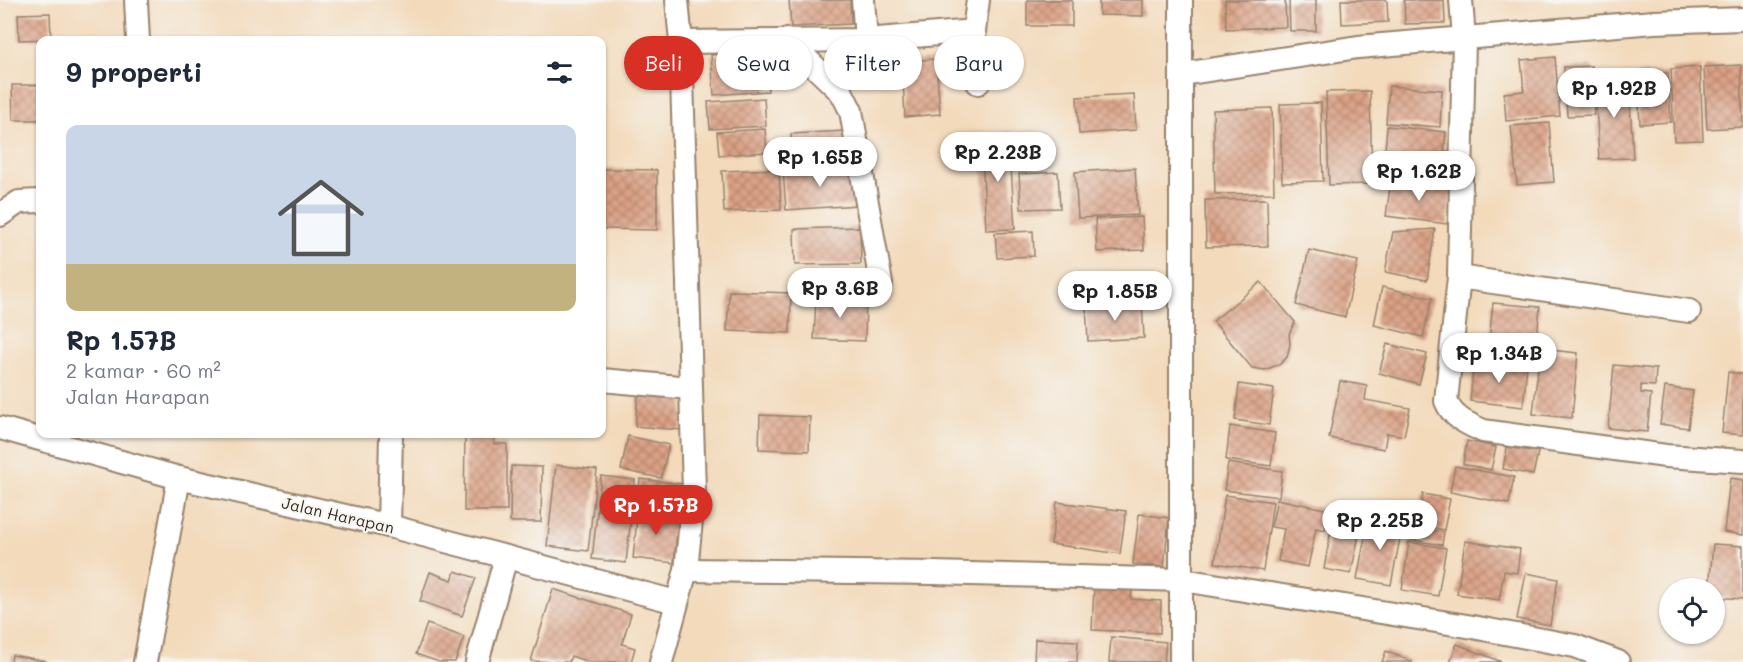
<!DOCTYPE html>
<html lang="id">
<head>
<meta charset="utf-8">
<style>
  :root { --surface:#fff; --page:#f2f2f3; --text:#1f2937; --muted:#747a83; --line:#e0e1e3; --accent:#d93025 }
  body { margin:0; font-family:Mali,sans-serif; background:var(--page); color:var(--text); height:100vh; display:flex; flex-direction:column; font-size:22px; white-space:nowrap }
  * { box-sizing:border-box; margin:0 }
  p { font-size:20px; color:var(--muted) }
  .icon { flex:none; width:33px; height:33px; fill:none; stroke:currentColor; stroke-width:2; stroke-linecap:round; stroke-linejoin:round }
  .map { position:relative; flex:1; overflow:hidden }
  .drawer { position:absolute; left:36px; top:36px; width:570px; height:402px; display:flex; flex-direction:column; background:var(--surface); border-radius:12px; box-shadow:0 2px 4px #0004 }
  .drawer>* { flex:none }
  .top-card { position:absolute; left:624px; top:36px; width:570px; height:54px; display:flex; gap:12px }
  .fabs { position:absolute; left:1659px; top:578px; display:grid; gap:12px }
  .fabs a { display:grid; place-items:center; width:66px; height:66px; border-radius:50%; background:var(--surface); box-shadow:0 2px 4px #0004; font-size:30px }
  .price { position:absolute; translate:-50% -51px; padding:0 14px; border-radius:21px; background:#fff; color:#222; font-size:20px; line-height:39px; filter:drop-shadow(0 2px 3px #0008) }
  .price::after { content:''; position:absolute; left:50%; top:36px; width:18px; height:14px; margin-left:-9px; background:inherit; clip-path:polygon(0 0,100% 0,50% 100%) }
  .price.on { background:var(--accent); color:#fff }
  ul { padding:0; list-style:none }
  li { display:grid; align-content:center; gap:12px; height:318px; padding:0 30px }
  li+li { border-top:2px solid var(--line) }
  li span { display:grid; place-items:center; height:186px; border-radius:12px; color:#555 }
  li>.icon { margin-inline-start:auto }
  span .icon { width:108px; height:108px; fill:#fffc; stroke-width:1 }
  li b { font-size:26px }
  h2 { display:flex; justify-content:space-between; align-items:center; height:72px; padding:0 30px; font-size:26px }
  .pill { padding:0 21px; border-radius:27px; background:var(--surface); box-shadow:0 2px 4px #0004; font-size:21px; line-height:54px }
  .pill.on { background:var(--accent); color:#fff }
  .map>svg:first-child { display:block }
</style>
</head>
<body>
<div class="map">
<svg width="1743" height="662" viewBox="0 0 1743 662">
  <defs>
    <pattern id="building-cross-hatch" width="8" height="8" patternUnits="userSpaceOnUse" patternTransform="scale(1.5)"><rect width="8" height="8" fill="#dba286"/><path d="M0 0l8 8M0 8l8-8" fill="none" stroke="#b3846d"/></pattern>
  </defs>
  <rect width="100%" height="100%" fill="#f6f6f2"/>
  <filter id="ink" filterUnits="userSpaceOnUse"><feTurbulence type="fractalNoise" baseFrequency=".0167" numOctaves="2"/><feDisplacementMap in="SourceGraphic" scale="12" xChannelSelector="R" yChannelSelector="G"/><feConvolveMatrix kernelMatrix="1 2 1 2 8 2 1 2 1" color-interpolation-filters="sRGB"/></filter>
  <filter id="wash" filterUnits="userSpaceOnUse"><feTurbulence type="fractalNoise" baseFrequency=".008" numOctaves="4" result="noise"/><feDisplacementMap in="SourceGraphic" scale="24" xChannelSelector="R" yChannelSelector="G"/><feGaussianBlur stdDeviation="1.35" result="paint"/><feColorMatrix in="noise" values="0 0 0 0 0 0 0 0 0 0 0 0 0 0 0 0 0 1.4 0 .05"/><feComposite in="paint" operator="in"/></filter>
  <g filter="url(#wash)">
    <rect width="100%" height="100%" fill="#f3dabb"/>
    <g id="blocks">
      <!-- building -->
      <g fill="url(#building-cross-hatch)">
        <polygon points="789,0 850,0 851,24 791,27"/>
        <rect x="1027" y="0" width="45" height="26"/>
        <polygon points="1099,0 1143,0 1143,16 1099,15"/>
        <polygon points="1225,0 1285,0 1286,27 1226,29"/>
        <polygon points="1289,0 1316,0 1316,31 1290,31"/>
        <polygon points="1341,0 1387,0 1388,22 1342,24"/>
        <polygon points="1404,0 1444,0 1445,23 1405,24"/>
        <polygon points="50,13 51,39 19,40 18,14"/>
        <polygon points="765,51 768,91 714,95 711,55"/>
        <polygon points="1555,57 1560,116 1506,121 1504,93 1524,91 1521,60"/>
        <polygon points="936,59 940,114 905,117 902,61"/>
        <polygon points="1741,65 1743,127 1707,129 1704,67"/>
        <polygon points="1592,66 1594,115 1567,116 1564,67"/>
        <polygon points="1700,67 1703,140 1674,141 1671,69"/>
        <polygon points="1668,73 1671,122 1640,124 1637,74"/>
        <polygon points="1629,80 1633,158 1599,159 1595,81"/>
        <polygon points="12,85 40,85 40,120 13,120"/>
        <polygon points="1389,86 1442,90 1440,127 1386,123"/>
        <polygon points="1370,91 1372,184 1329,185 1326,92"/>
        <polygon points="1134,94 1136,130 1079,134 1077,97"/>
        <polygon points="764,98 766,126 710,129 708,102"/>
        <polygon points="1321,103 1323,181 1282,182 1280,104"/>
        <polygon points="1272,108 1274,193 1215,194 1213,110"/>
        <polygon points="1549,123 1554,182 1517,185 1511,126"/>
        <polygon points="1387,126 1446,132 1444,151 1453,151 1450,179 1383,173"/>
        <polygon points="765,129 767,152 719,155 717,132"/>
        <polygon points="844,131 846,161 793,165 791,134"/>
        <polygon points="1009,136 1015,229 986,230 981,137"/>
        <polygon points="855,166 858,205 786,210 783,170"/>
        <polygon points="1135,168 1138,215 1078,218 1075,172"/>
        <polygon points="602,169 657,170 657,230 602,229"/>
        <polygon points="779,169 781,210 724,212 722,171"/>
        <polygon points="1058,172 1060,208 1021,209 1019,174"/>
        <polygon points="1391,180 1452,188 1447,224 1386,216"/>
        <polygon points="1267,199 1268,246 1206,247 1205,200"/>
        <polygon points="1142,217 1144,250 1097,252 1095,219"/>
        <polygon points="860,227 861,264 795,265 794,229"/>
        <polygon points="1435,229 1427,280 1385,272 1393,232"/>
        <polygon points="1033,231 1034,256 997,258 995,233"/>
        <polygon points="1309,250 1358,261 1345,317 1296,305"/>
        <polygon points="1261,282 1295,322 1289,334 1290,344 1287,357 1280,364 1265,370 1252,368 1213,321"/>
        <polygon points="1382,287 1432,298 1423,337 1374,325"/>
        <polygon points="729,291 791,293 790,333 727,331"/>
        <polygon points="816,297 866,298 865,341 814,339"/>
        <polygon points="1142,302 1144,338 1088,341 1086,306"/>
        <polygon points="1493,303 1540,307 1535,357 1488,351"/>
        <polygon points="1387,344 1427,354 1419,384 1379,373"/>
        <polygon points="1540,349 1578,353 1572,418 1533,414"/>
        <polygon points="1474,360 1527,366 1523,407 1470,401"/>
        <polygon points="1614,365 1656,369 1655,386 1641,385 1641,393 1651,394 1647,432 1608,428"/>
        <polygon points="1728,372 1743,374 1743,435 1722,433"/>
        <polygon points="1340,381 1367,386 1365,400 1410,408 1404,436 1387,433 1384,449 1329,438"/>
        <polygon points="1239,384 1274,389 1269,425 1235,420"/>
        <polygon points="639,385 684,389 681,430 635,426"/>
        <polygon points="1665,387 1693,391 1688,428 1660,424"/>
        <polygon points="760,415 810,417 809,451 759,449"/>
        <polygon points="1230,426 1275,433 1271,466 1226,460"/>
        <polygon points="465,434 494,434 494,444 507,444 507,511 464,511"/>
        <polygon points="628,436 669,445 661,478 621,470"/>
        <polygon points="1467,441 1496,447 1491,470 1463,464"/>
        <polygon points="1507,447 1538,452 1533,475 1503,469"/>
        <polygon points="1228,463 1282,471 1279,497 1224,490"/>
        <polygon points="556,465 597,470 588,551 547,546"/>
        <polygon points="511,466 542,467 541,522 510,522"/>
        <polygon points="1455,466 1514,477 1509,504 1450,492"/>
        <polygon points="601,476 635,480 626,563 592,559"/>
        <polygon points="1730,478 1743,480 1743,535 1724,532"/>
        <polygon points="640,479 682,484 678,510 637,506"/>
        <polygon points="1423,494 1450,499 1444,530 1418,524"/>
        <polygon points="1225,495 1273,502 1263,571 1215,563"/>
        <polygon points="1277,499 1329,510 1325,530 1316,528 1308,567 1278,561 1284,529 1271,527"/>
        <polygon points="1057,502 1126,511 1120,554 1051,544"/>
        <polygon points="638,509 679,514 674,563 633,558"/>
        <polygon points="1139,514 1169,518 1164,567 1133,564"/>
        <polygon points="1369,516 1403,523 1391,585 1357,579"/>
        <polygon points="1333,519 1361,525 1351,574 1324,569"/>
        <polygon points="1413,527 1444,532 1442,545 1411,540"/>
        <polygon points="1465,541 1520,549 1517,573 1504,571 1499,600 1457,594"/>
        <polygon points="1409,542 1446,548 1438,596 1402,590"/>
        <polygon points="1713,544 1743,546 1743,599 1714,597 1714,588 1709,588"/>
        <polygon points="455,571 476,578 462,616 420,601 430,572 452,580"/>
        <polygon points="1526,573 1558,579 1550,625 1517,619"/>
        <polygon points="1094,586 1132,587 1131,599 1161,601 1160,633 1092,630"/>
        <polygon points="553,589 631,614 622,644 635,648 631,662 589,662 571,656 569,662 531,661"/>
        <polygon points="427,624 464,637 455,662 439,662 416,654"/>
        <polygon points="1111,637 1166,642 1164,662 1109,662"/>
        <polygon points="1035,639 1078,641 1077,662 1034,662"/>
        <polygon points="1457,644 1502,662 1450,662"/>
        <polygon points="1386,651 1413,662 1382,662"/>
        <polygon points="12,655 46,661 46,662 11,662"/>
      </g>
    </g>
  </g>
  <g filter="url(#ink)">
    <use href="#blocks" fill-opacity="0" stroke="#97826c" stroke-width="1.5"/>
    <g fill="none" stroke-linecap="round" stroke-linejoin="round">
      <!-- street casing -->
      <g stroke="#97826c" stroke-width="26">
        <g id="street">
          <polyline points="136,0 138,40"/>
          <path d="M1461 0 1464 38 1459 277 1446 401C1453 418 1466 423 1483 431L1666 456 1743 461"/>
          <polyline points="974,31 978,0"/>
          <polyline points="787,40 842,93 851,111 881,283"/>
          <polyline points="866,40 974,31 978,83"/>
          <polyline points="681,42 866,40 863,0"/>
          <polyline points="1183,74 1358,47 1654,22 1743,19"/>
          <polyline points="0,215 19,202 40,201"/>
          <polyline points="1459,277 1689,311"/>
          <polyline points="602,380 690,388"/>
          <polyline points="0,428 179,478 389,526 676,602"/>
          <polyline points="389,526 391,434"/>
          <polyline points="686,570 934,573 1183,580 1467,626 1575,646 1618,662"/>
          <polyline points="145,662 179,478"/>
          <polyline points="477,662 506,557"/>
          <polyline points="661,662 686,570 694,491 681,42 677,0"/>
          <polyline points="1181,662 1181,0"/>
        </g>
      </g>
      <!-- street -->
      <use href="#street" stroke="#fff" stroke-width="22"/>
    </g>
  </g>
  <g text-anchor="middle" stroke-width="4.5" stroke-linejoin="round" paint-order="stroke">
    <!-- street labels -->
    <g font-size="16" fill="#3b2a1e" stroke="#f6f6f2">
      <text transform="translate(338 515) rotate(13)" y="6">Jalan Harapan</text>
    </g>
  </g>
</svg>
<div class="fabs">
<a><svg class="icon" aria-label="locate" viewBox="0 0 24 24"><circle cx="12" cy="12" r="6"/><path d="M12 2v4M12 18v4M2 12h4M18 12h4"/></svg></a>
</div>
<b class="price" style="left:1614px;top:119px">Rp 1.92B</b>
<b class="price" style="left:998px;top:183px">Rp 2.23B</b>
<b class="price" style="left:820px;top:188px">Rp 1.65B</b>
<b class="price" style="left:1419px;top:202px">Rp 1.62B</b>
<b class="price" style="left:840px;top:319px">Rp 3.6B</b>
<b class="price" style="left:1115px;top:322px">Rp 1.85B</b>
<b class="price" style="left:1499px;top:384px">Rp 1.34B</b>
<b class="price on" style="left:656px;top:536px">Rp 1.57B</b>
<b class="price" style="left:1380px;top:551px">Rp 2.25B</b>
<div class="top-card">
<a class="pill on">Beli</a>
<a class="pill">Sewa</a>
<a class="pill">Filter</a>
<a class="pill">Baru</a>
</div>
<section class="drawer">
<h2>9 properti<svg class="icon" aria-label="filters" viewBox="0 0 24 24"><path d="M4 7h16M4 17h16"/><circle cx="9" cy="7" r="2"/><circle cx="15" cy="17" r="2"/></svg></h2>
<ul>
<li><span style="background:linear-gradient(#c9d6e8 75%,#c2b280 0)"><svg class="icon" aria-label="home" viewBox="0 0 24 24"><path d="M3 11l9-7 9 7M6 9v11h12V9"/></svg></span><div><b>Rp 1.57B</b><p>2 kamar · 60 m²</p><p>Jalan Harapan</p></div></li>
</ul>
</section>
</div>
</body>
</html>
